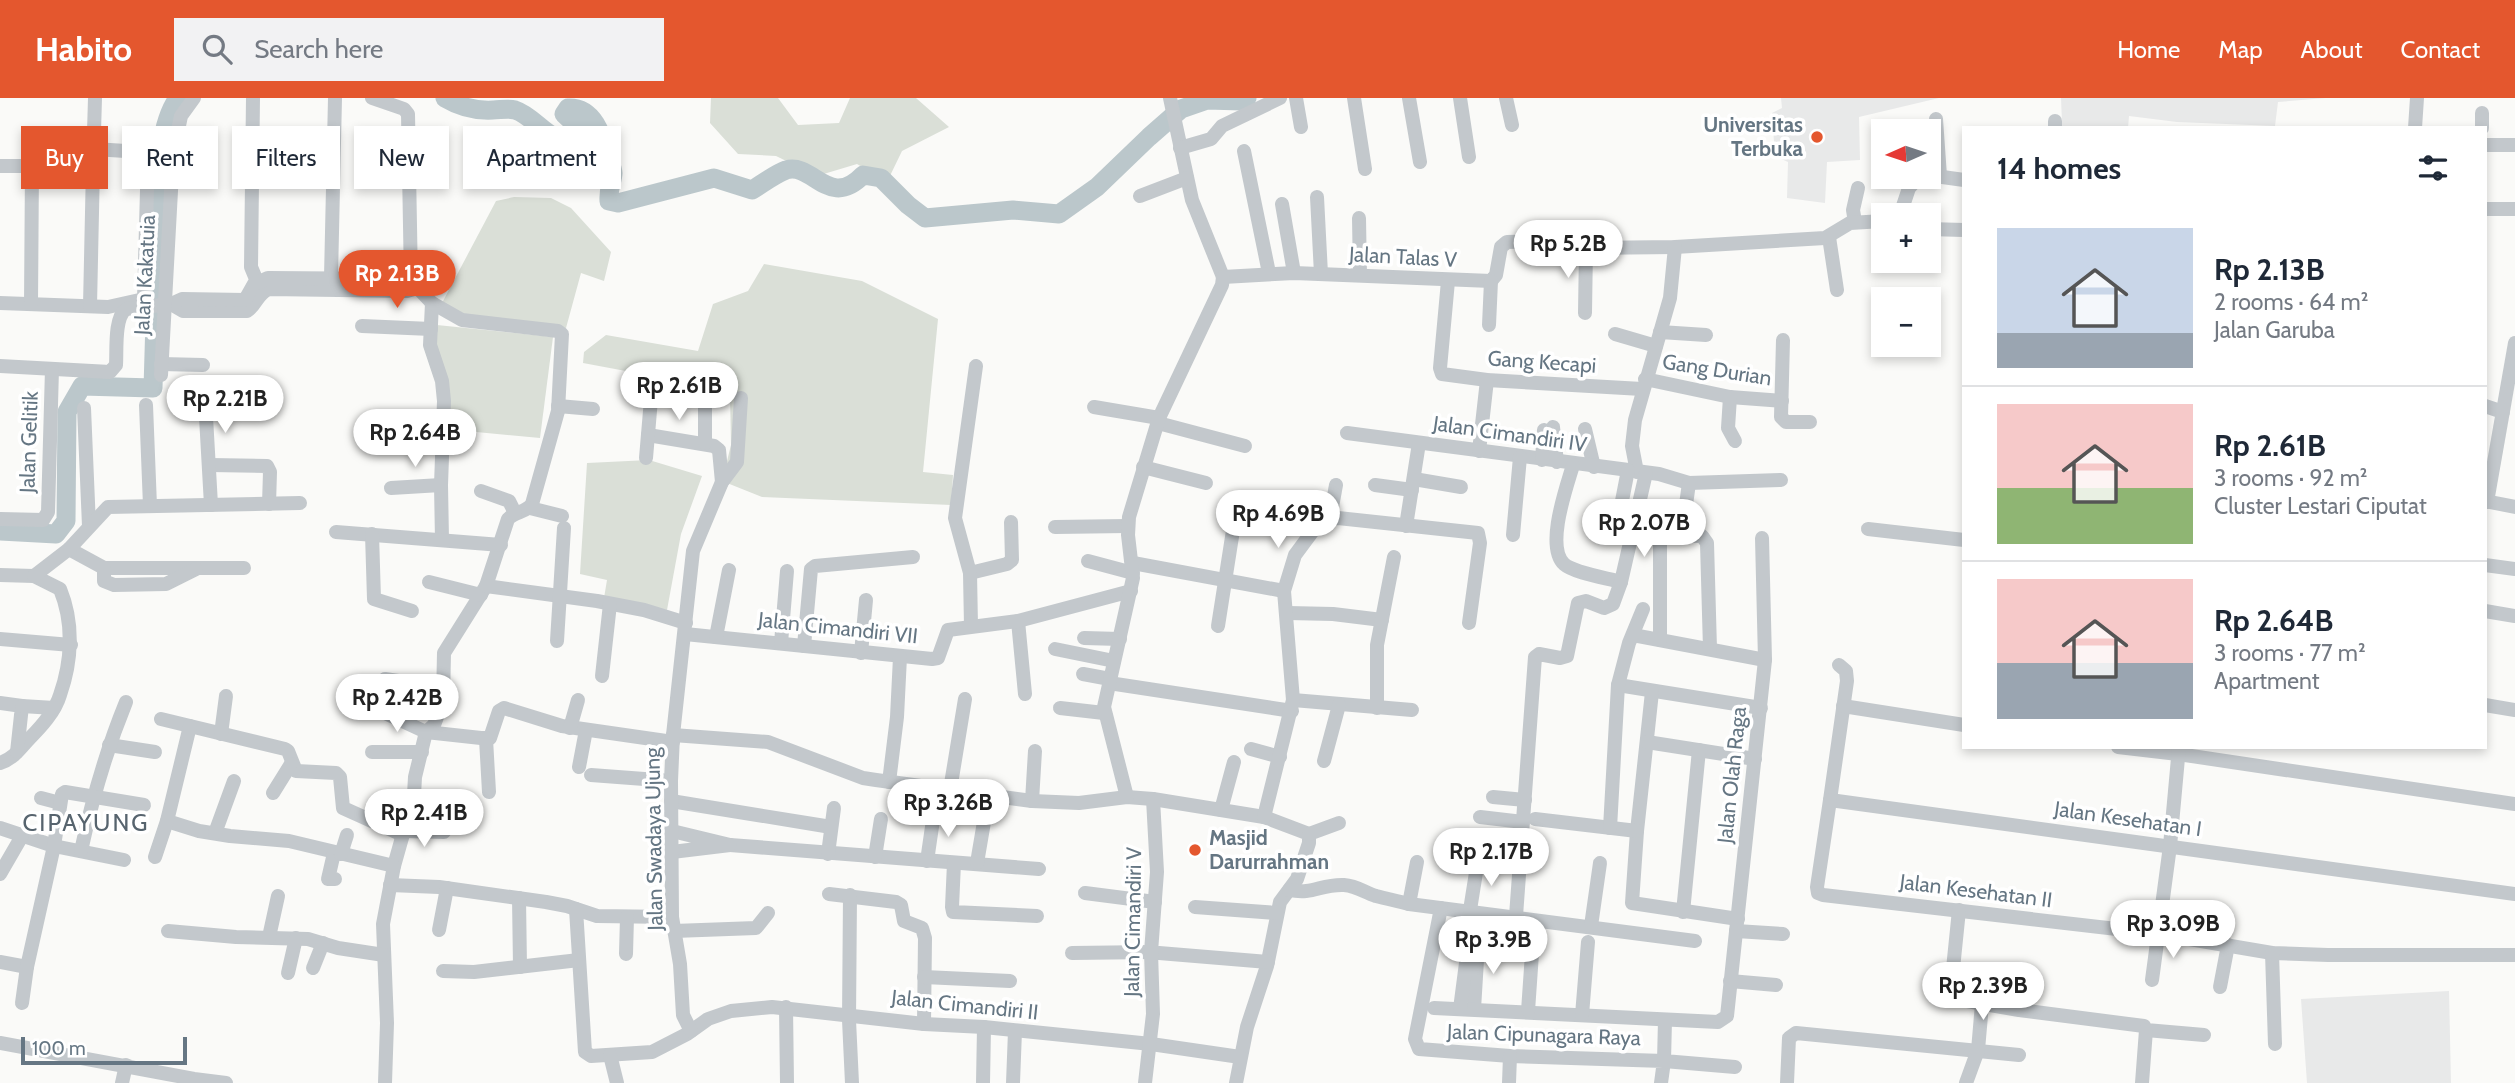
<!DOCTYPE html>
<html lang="en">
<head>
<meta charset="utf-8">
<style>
  :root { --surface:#fff; --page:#f2f2f3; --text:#1f2937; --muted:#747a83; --line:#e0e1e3; --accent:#e4572e }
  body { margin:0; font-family:Cabin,sans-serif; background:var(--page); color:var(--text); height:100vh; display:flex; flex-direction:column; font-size:26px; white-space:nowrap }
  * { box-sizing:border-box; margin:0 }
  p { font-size:23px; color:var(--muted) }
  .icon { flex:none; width:38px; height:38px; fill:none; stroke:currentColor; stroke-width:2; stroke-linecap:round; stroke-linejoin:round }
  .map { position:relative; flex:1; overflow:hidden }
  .details { position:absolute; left:1962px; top:28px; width:525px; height:623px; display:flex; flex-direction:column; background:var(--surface); border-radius:0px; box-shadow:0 4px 10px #0003 }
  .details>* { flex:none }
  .banner { position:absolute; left:21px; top:28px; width:665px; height:63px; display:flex; gap:14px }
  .needle { width:46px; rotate:267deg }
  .controls { position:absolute; left:1871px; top:21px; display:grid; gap:14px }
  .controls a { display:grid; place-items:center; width:70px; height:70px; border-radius:0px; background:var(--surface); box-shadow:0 4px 10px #0003; font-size:35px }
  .scale { position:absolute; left:21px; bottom:18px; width:166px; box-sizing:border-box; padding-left:7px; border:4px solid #657683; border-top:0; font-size:19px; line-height:24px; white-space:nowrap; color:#657683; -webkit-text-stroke:5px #fff; paint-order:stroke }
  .price { position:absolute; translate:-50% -60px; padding:0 16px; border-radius:24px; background:#fff; color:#222; font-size:23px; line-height:46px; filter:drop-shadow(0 2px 4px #0008) }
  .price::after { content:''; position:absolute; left:50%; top:42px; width:21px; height:16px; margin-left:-10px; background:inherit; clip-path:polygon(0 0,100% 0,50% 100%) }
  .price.on { background:var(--accent); color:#fff }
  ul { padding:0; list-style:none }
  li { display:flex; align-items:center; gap:21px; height:175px; padding:0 35px }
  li+li { border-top:2px solid var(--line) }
  li span { display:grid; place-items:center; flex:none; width:196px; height:140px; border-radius:0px; color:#555 }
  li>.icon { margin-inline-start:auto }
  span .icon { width:84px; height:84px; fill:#fffc; stroke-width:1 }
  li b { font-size:30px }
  h2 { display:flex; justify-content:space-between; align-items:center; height:84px; padding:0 35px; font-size:30px }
  .chip { padding:0 24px; border-radius:0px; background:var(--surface); box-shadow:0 4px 10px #0003; font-size:24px; line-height:63px }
  .chip.on { background:var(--accent); color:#fff }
  header { display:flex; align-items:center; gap:42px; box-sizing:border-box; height:98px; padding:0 35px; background:var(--accent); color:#fff }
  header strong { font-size:33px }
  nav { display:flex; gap:38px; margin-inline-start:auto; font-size:24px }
  .search { width:490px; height:63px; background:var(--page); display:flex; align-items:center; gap:18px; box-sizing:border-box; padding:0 24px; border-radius:0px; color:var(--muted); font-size:26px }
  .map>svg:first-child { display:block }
</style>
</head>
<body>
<header>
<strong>Habito</strong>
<div class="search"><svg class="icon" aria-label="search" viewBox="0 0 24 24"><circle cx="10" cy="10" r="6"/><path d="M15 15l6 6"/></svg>Search here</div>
<nav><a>Home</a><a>Map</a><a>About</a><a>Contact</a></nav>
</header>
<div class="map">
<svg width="2515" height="985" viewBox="0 0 2515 985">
  <rect width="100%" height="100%" fill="#fafaf8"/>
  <!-- built -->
  <g fill="#e8e9e9">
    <polygon points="1781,0 1939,0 1859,19 1860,62 1827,64 1825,105 1787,100 1788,64 1775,58 1772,15 1782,10"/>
    <polygon points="2061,0 2326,0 2278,4 2275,28 2177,24 2129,18 2128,30 2059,30 2062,25"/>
    <polygon points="2449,893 2451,985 2307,985 2301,901"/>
  </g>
  <!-- green -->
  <g fill="#dadfd7">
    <polygon points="711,0 778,0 798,27 839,25 850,0 916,0 949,29 902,53 887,84 857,66 817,78 776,58 738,56 710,25"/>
    <polygon points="514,99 551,100 571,110 611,154 604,183 581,175 566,230 456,216 442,205 496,103"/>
    <polygon points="764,166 862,183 938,221 923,374 953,377 951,407 762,399 722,383 731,347 730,295 705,301 662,302 663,280 583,265 584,254 606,237 698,253 713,206 748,193"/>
    <polygon points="437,227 553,239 540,340 445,331 434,258"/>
    <polygon points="649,362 702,378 681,436 667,512 604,500 607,482 580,476 587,365"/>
  </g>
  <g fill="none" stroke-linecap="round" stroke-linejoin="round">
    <!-- river -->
    <g stroke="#bbc7cb" stroke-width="19">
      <path d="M445 0C460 9 475 13 493 12 500 12 508 10 515 12 537 19 551 50 576 40L578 29 564 16 568 10C594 9 602 37 608 58 609 63 613 70 613 75 613 83 608 90 609 103L618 105 714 80 752 92C762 86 775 76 786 72 813 64 829 112 863 77L881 80 908 107 925 120 1013 112 1059 116 1097 89 1149 39 1181 11 1207 2 1242 3 1247 0"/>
      <path d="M0 433 56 436 66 423 67 314 82 288 153 290C154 245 156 199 157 154 158 111 153 35 178 0"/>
    </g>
    <!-- street -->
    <g stroke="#c3c8cc" stroke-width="14">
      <polyline points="253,0 251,169 261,193"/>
      <polyline points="372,0 404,11 408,16 411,183"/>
      <polyline points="1170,0 1192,102 1223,179"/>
      <polyline points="1296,0 1301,29"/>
      <polyline points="1354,0 1365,71"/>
      <polyline points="1409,0 1420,64"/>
      <polyline points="1460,0 1469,59"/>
      <polyline points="1506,0 1512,27"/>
      <polyline points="1936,21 1940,78"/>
      <polyline points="2055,23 2055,30"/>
      <polyline points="2415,30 2417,0"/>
      <polyline points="2482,30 2482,15"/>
      <polyline points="2485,47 2515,47"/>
      <polyline points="1180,50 1211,41 1222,28 1280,0"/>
      <polyline points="94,51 173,56"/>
      <polyline points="1244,53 1269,175"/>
      <polyline points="0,68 93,68 95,0"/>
      <polyline points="1928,77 1964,82"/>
      <polyline points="1140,98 1187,80"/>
      <polyline points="1317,99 1321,176"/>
      <polyline points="1282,106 1294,175"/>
      <polyline points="2485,111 2515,111"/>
      <polyline points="1900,117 1909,90 1919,79"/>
      <polyline points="1359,120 1360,177"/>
      <polyline points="1855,124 1853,112 1858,90"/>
      <polyline points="1928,131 1964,132"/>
      <polyline points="1829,139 1837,192"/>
      <polyline points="331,179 335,0"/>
      <polyline points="1223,179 1294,175 1491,183 1496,177 1501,149 1507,144 1542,143 1586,150 1675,149 1825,140 1850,125 1883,123"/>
      <polyline points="1448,183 1440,270 1442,276 1487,282 1642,291"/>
      <polyline points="0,205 108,209 144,201 148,56"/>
      <polyline points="432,205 430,247 442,283 444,303 441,387 442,442"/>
      <polyline points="31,206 32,68"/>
      <path d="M171 206 183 213H247C257 207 257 195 269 191L407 193 417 190"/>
      <polyline points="90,208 93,68"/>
      <polyline points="1585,215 1586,150"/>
      <polyline points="1489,227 1491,183"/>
      <polyline points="362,228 431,231"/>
      <polyline points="1660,234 1706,237"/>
      <polyline points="1615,236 1656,248"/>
      <polyline points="1783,242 1781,319 1786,324 1810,324"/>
      <polyline points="161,266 203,267"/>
      <path d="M0 268 110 274 116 267C117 252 114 220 126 211L171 206 182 201 245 202 254 186 268 180 405 181 411 183 432 205 462 222 558 233 562 236 558 313 532 406C526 415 515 413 508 421L486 488 444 555 443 603 434 627 426 634 415 679 414 697 394 768 383 826 387 925 385 985"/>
      <polyline points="161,277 173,56 181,18 194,0"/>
      <polyline points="1645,281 1730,299 1782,303"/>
      <polyline points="1730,299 1728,330 1735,343"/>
      <polyline points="146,307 150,408"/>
      <polyline points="558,308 593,311"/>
      <polyline points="2485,308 2503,314"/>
      <polyline points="1094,309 1159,320"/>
      <polyline points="84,310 89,428"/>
      <polyline points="1158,325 1245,348"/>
      <polyline points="1553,329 1557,364"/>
      <polyline points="1585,331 1594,369"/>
      <polyline points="1347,335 1659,376 1689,385 1781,382"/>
      <polyline points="648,337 714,348 719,352 722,384"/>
      <polyline points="705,345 705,299"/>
      <polyline points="1479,353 1487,282"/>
      <polyline points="646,360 651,301"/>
      <polyline points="1542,362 1544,332"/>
      <polyline points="210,367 267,368 270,374 269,406"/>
      <path d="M1573 367C1567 388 1545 448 1564 466 1574 475 1607 480 1621 484"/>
      <polyline points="1143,369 1206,385"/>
      <polyline points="1637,374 1632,348 1635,322 1670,200 1675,149"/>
      <polyline points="1414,381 1461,389"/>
      <polyline points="1375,387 1412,392"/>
      <polyline points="391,390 441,387"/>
      <polyline points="481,393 509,403 515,415"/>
      <polyline points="2485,403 2515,409"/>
      <polyline points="2487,404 2515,245"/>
      <polyline points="211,407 206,319 210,311 271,289"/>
      <polyline points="530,410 562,418"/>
      <polyline points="1610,411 1620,413 1628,372"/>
      <polyline points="1685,414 1689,385"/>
      <polyline points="1330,420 1336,387"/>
      <polyline points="0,421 43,422 48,414 52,271"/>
      <polyline points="1406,428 1419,345"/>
      <polyline points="1055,429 1127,428"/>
      <polyline points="1868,431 1964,442"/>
      <polyline points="336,434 501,447"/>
      <polyline points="372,436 374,501 412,513"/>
      <polyline points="1513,437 1520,359"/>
      <polyline points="69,451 104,470 244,470"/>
      <polyline points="1088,463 1133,475"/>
      <polyline points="1133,465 1284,493"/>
      <polyline points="2485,467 2515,471"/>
      <polyline points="104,470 104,483 114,487 166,486 196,471"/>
      <polyline points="970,475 1007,466 1012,462 1011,424"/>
      <path d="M0 477 34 478 60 491C74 525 72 563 60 597 55 614 41 629 29 641 20 651 13 661 0 665"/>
      <polyline points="34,478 69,451 108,409 300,405"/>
      <polyline points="429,484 481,497"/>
      <polyline points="486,488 597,503 644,512 686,525"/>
      <polyline points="2485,513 2515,518"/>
      <polyline points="1288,515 1333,516 1382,522"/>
      <polyline points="1018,523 1025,596"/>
      <polyline points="971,528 970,475 955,420 976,268"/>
      <polyline points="1218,528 1234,426"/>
      <polyline points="685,536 932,561 938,560 948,532 1018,523 1131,493"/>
      <polyline points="1633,537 1765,562"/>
      <polyline points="716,539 729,472"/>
      <polyline points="1084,540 1120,541"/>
      <polyline points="0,541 71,547"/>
      <polyline points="1660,542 1660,442 1668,437 1702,438 1707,445 1710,551"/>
      <polyline points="557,543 564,430"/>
      <polyline points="781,545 787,473"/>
      <polyline points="804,548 811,471 815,468 913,459"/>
      <polyline points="1055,551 1114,563"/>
      <polyline points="861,555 866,502"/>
      <polyline points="1839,567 1846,573 1847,583 1830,702 2515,796"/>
      <polyline points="1083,576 1110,581"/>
      <polyline points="602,578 610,506"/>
      <polyline points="385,581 444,590"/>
      <polyline points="1109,585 1292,613"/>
      <polyline points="1618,587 1761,610"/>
      <polyline points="1652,594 1637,733 1632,805 1738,821"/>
      <polyline points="1293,602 1412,612"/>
      <polyline points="0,605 22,608 17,654"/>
      <polyline points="2485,607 2515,612"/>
      <polyline points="22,608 54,610"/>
      <polyline points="1843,608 1964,627"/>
      <polyline points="374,610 426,634 481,640 490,640 499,613 504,610 562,628 673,644"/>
      <polyline points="1060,610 1104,615"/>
      <polyline points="1377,610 1377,547 1394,459"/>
      <polyline points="161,621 285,651 288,653 296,673 336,675 340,679 343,710 403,737"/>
      <polyline points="570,630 578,602"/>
      <polyline points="221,636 226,598"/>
      <polyline points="673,637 768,644 863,680 876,682 1032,703 1079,705 1127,699 1153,701 1264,719 1309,736 1309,745 1297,781 1280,804 1267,868 1247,929 1236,985"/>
      <polyline points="486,641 489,694"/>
      <polyline points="1647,644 1755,661"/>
      <polyline points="109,647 155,654"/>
      <polyline points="2118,649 2178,656 2515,706"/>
      <polyline points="1251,651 1280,659"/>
      <polyline points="372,654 422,654"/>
      <polyline points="1324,663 1339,607"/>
      <polyline points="579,669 586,632"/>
      <polyline points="591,677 671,683"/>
      <polyline points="889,684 897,619 900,559"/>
      <polyline points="950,692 965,601"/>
      <polyline points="273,695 291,666"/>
      <polyline points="1127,699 1104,609 1133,480 1128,437 1129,419 1159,320 1222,187 1223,179"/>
      <polyline points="1493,699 1525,702"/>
      <polyline points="41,700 60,705"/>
      <polyline points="1830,702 1817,789 1818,795 1823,797 2160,836 2272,855 2328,857 2515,857"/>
      <polyline points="671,703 825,728"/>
      <polyline points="1032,703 1035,653"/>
      <polyline points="1221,712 1234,664"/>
      <polyline points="1264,719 1293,602 1284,493 1295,457 1321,422 1338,420 1478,435 1480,445 1469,525"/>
      <polyline points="1480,719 1523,724"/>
      <polyline points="1535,721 1637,733"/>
      <polyline points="167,723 199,733 230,738 289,743 394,768"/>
      <polyline points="0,730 54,748 124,762"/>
      <polyline points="1610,730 1618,587 1629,545 1643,511"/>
      <polyline points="404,733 444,734"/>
      <polyline points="215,735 234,683"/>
      <polyline points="1309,736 1339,725"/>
      <polyline points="730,747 1039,771"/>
      <path d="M81 753C92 702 106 653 126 604"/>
      <polyline points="672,754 730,747 672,733"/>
      <polyline points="334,755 328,781 335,781"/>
      <polyline points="341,756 347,737"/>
      <polyline points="828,756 834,710"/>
      <polyline points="155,759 167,723 190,628"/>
      <polyline points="875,759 881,721"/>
      <polyline points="927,763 934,715"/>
      <polyline points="954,765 952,809 953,814 1037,818"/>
      <polyline points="977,765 985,718"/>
      <polyline points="0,776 22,738"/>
      <polyline points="390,787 439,789 546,804 567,808 597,818 672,819"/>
      <path d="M1289 792C1314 797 1320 786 1344 787 1357 788 1364 794 1376 798 1387 801 1398 803 1409 806L1695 843"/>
      <polyline points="1085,795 1155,804"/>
      <polyline points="829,796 896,804 901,807 904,823 922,830 925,840 924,926"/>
      <polyline points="850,797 849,922 852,985"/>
      <polyline points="519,800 520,869"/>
      <polyline points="1409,806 1417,764"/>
      <polyline points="1195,809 1277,815"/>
      <polyline points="1441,810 1415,941 1419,951 1510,958 1664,963 1661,985"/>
      <polyline points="576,811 585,954 591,958 652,954 687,936 708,921 731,913 772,909 924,926 984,929 1151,946 1240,959"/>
      <polyline points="1470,812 1478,762"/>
      <polyline points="1959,812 1950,900 2019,912 2144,928 2146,932 2204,937"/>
      <polyline points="1683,814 1699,652"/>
      <polyline points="1516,818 1535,559 1539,556 1560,560 1567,558 1578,505 1586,503 1604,510 1613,506 1621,484 1646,375"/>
      <polyline points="1591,828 1600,765"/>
      <polyline points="439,832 447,790"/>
      <polyline points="168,833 236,839 308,841 338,850 384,857"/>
      <polyline points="674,833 756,830 768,815"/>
      <polyline points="1736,833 1783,836"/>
      <polyline points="269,839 278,798"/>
      <polyline points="1072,855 1151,854"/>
      <polyline points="1159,855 1268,864"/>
      <polyline points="1472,855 1477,862 1474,911"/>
      <polyline points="2272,855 2275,946"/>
      <polyline points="626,856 627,819"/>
      <polyline points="0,864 27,869"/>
      <polyline points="313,870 323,845"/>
      <polyline points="443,873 474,874 579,862"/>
      <polyline points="288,875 296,840"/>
      <polyline points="924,879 1010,883"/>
      <polyline points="2152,882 2170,748 2179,649"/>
      <polyline points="1730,883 1776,887"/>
      <polyline points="2220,889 2228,847"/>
      <polyline points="22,905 27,869 54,748 62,696 65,694 144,707"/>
      <polyline points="786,909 787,985"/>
      <polyline points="1434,910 1718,924 1727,918 1765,562 1762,440"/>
      <polyline points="1460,911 1466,865 1472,855 1475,829"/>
      <polyline points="1528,913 1533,841"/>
      <polyline points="1582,917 1588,844"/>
      <polyline points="1665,922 1664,963 1735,969"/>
      <polyline points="691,933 683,917 680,866 672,819 671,683 673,637 693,453 722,384 737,364 741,300"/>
      <polyline points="0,945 194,981 226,985"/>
      <polyline points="610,957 617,985"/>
      <polyline points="122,985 126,967"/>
      <polyline points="983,985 984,929"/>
      <polyline points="1013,985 1015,933"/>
      <polyline points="1145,985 1153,916 1151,854 1157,774 1153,701"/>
      <polyline points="1509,985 1510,958"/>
      <polyline points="1787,985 1789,940 1796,935 2019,957"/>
      <polyline points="1966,985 1978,952 1982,906"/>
      <polyline points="2142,985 2146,932"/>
    </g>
  </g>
  <!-- markers -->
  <g fill="#e4572e" stroke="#fff" stroke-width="2.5">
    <circle cx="1817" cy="39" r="7"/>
    <circle cx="1195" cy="752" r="7"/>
  </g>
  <g text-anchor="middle" stroke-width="7" stroke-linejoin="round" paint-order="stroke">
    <!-- poi labels -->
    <g font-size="21" font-weight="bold" fill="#657683" stroke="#fff" text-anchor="end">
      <text x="1803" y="34">Universitas<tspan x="1803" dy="24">Terbuka</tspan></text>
      <text x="1209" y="747" text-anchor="start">Masjid<tspan x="1209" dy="24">Darurrahman</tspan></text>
    </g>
    <!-- street labels -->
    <g font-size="21" fill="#657683" stroke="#fff">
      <text transform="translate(1403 159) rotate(3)" y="7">Jalan Talas V</text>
      <text transform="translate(145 177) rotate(-87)" y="7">Jalan Kakatuia</text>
      <text transform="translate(1542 264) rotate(4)" y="7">Gang Kecapi</text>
      <text transform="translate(1717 272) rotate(9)" y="7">Gang Durian</text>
      <text transform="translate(1510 336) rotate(8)" y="7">Jalan Cimandiri IV</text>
      <text transform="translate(29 344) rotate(-88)" y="7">Jalan Gelitik</text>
      <text transform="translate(838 530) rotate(6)" y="7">Jalan Cimandiri VII</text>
      <text transform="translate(1732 677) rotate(-84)" y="7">Jalan Olah Raga</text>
      <text transform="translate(2128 721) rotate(8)" y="7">Jalan Kesehatan I</text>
      <text transform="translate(654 741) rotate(-91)" y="7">Jalan Swadaya Ujung</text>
      <text transform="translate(1976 793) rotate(7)" y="7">Jalan Kesehatan II</text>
      <text transform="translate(1133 824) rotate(-89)" y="7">Jalan Cimandiri V</text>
      <text transform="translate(965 907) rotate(6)" y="7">Jalan Cimandiri II</text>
      <text transform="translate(1544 937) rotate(2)" y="7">Jalan Cipunagara Raya</text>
    </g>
    <!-- quarter labels -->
    <g font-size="24" letter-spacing="2" fill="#57646e" stroke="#fff">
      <text x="86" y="733">CIPAYUNG</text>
    </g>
  </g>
</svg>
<div class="controls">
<a><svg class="needle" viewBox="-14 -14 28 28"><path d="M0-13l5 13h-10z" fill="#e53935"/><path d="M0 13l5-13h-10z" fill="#747a83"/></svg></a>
<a>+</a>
<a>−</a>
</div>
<div class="scale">100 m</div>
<b class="price" style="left:1568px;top:182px">Rp 5.2B</b>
<b class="price on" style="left:397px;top:212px">Rp 2.13B</b>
<b class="price" style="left:679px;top:324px">Rp 2.61B</b>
<b class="price" style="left:225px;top:337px">Rp 2.21B</b>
<b class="price" style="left:415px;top:371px">Rp 2.64B</b>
<b class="price" style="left:1278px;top:452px">Rp 4.69B</b>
<b class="price" style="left:1644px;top:461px">Rp 2.07B</b>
<b class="price" style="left:397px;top:636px">Rp 2.42B</b>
<b class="price" style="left:948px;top:741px">Rp 3.26B</b>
<b class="price" style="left:424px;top:751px">Rp 2.41B</b>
<b class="price" style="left:1491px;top:790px">Rp 2.17B</b>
<b class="price" style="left:2173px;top:862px">Rp 3.09B</b>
<b class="price" style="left:1493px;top:878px">Rp 3.9B</b>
<b class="price" style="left:1983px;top:924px">Rp 2.39B</b>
<div class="banner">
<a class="chip on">Buy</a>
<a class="chip">Rent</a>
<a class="chip">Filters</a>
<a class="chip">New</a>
<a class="chip">Apartment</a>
</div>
<section class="details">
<h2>14 homes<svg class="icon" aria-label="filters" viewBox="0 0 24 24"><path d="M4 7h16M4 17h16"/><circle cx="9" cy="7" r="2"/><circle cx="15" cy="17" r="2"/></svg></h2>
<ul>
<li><span style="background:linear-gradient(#c9d6e8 75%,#9aa5b1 0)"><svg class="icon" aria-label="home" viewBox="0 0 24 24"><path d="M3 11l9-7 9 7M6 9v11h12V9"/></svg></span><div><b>Rp 2.13B</b><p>2 rooms · 64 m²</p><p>Jalan Garuba</p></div></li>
<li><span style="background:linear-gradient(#f6c9c9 60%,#8fb573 0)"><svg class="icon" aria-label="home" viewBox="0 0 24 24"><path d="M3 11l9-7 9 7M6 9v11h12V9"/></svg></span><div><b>Rp 2.61B</b><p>3 rooms · 92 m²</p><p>Cluster Lestari Ciputat</p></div></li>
<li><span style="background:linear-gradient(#f6c9c9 60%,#9aa5b1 0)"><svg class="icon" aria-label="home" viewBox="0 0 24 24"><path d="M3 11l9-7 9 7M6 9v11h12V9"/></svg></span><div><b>Rp 2.64B</b><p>3 rooms · 77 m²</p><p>Apartment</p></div></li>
</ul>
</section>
</div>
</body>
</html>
